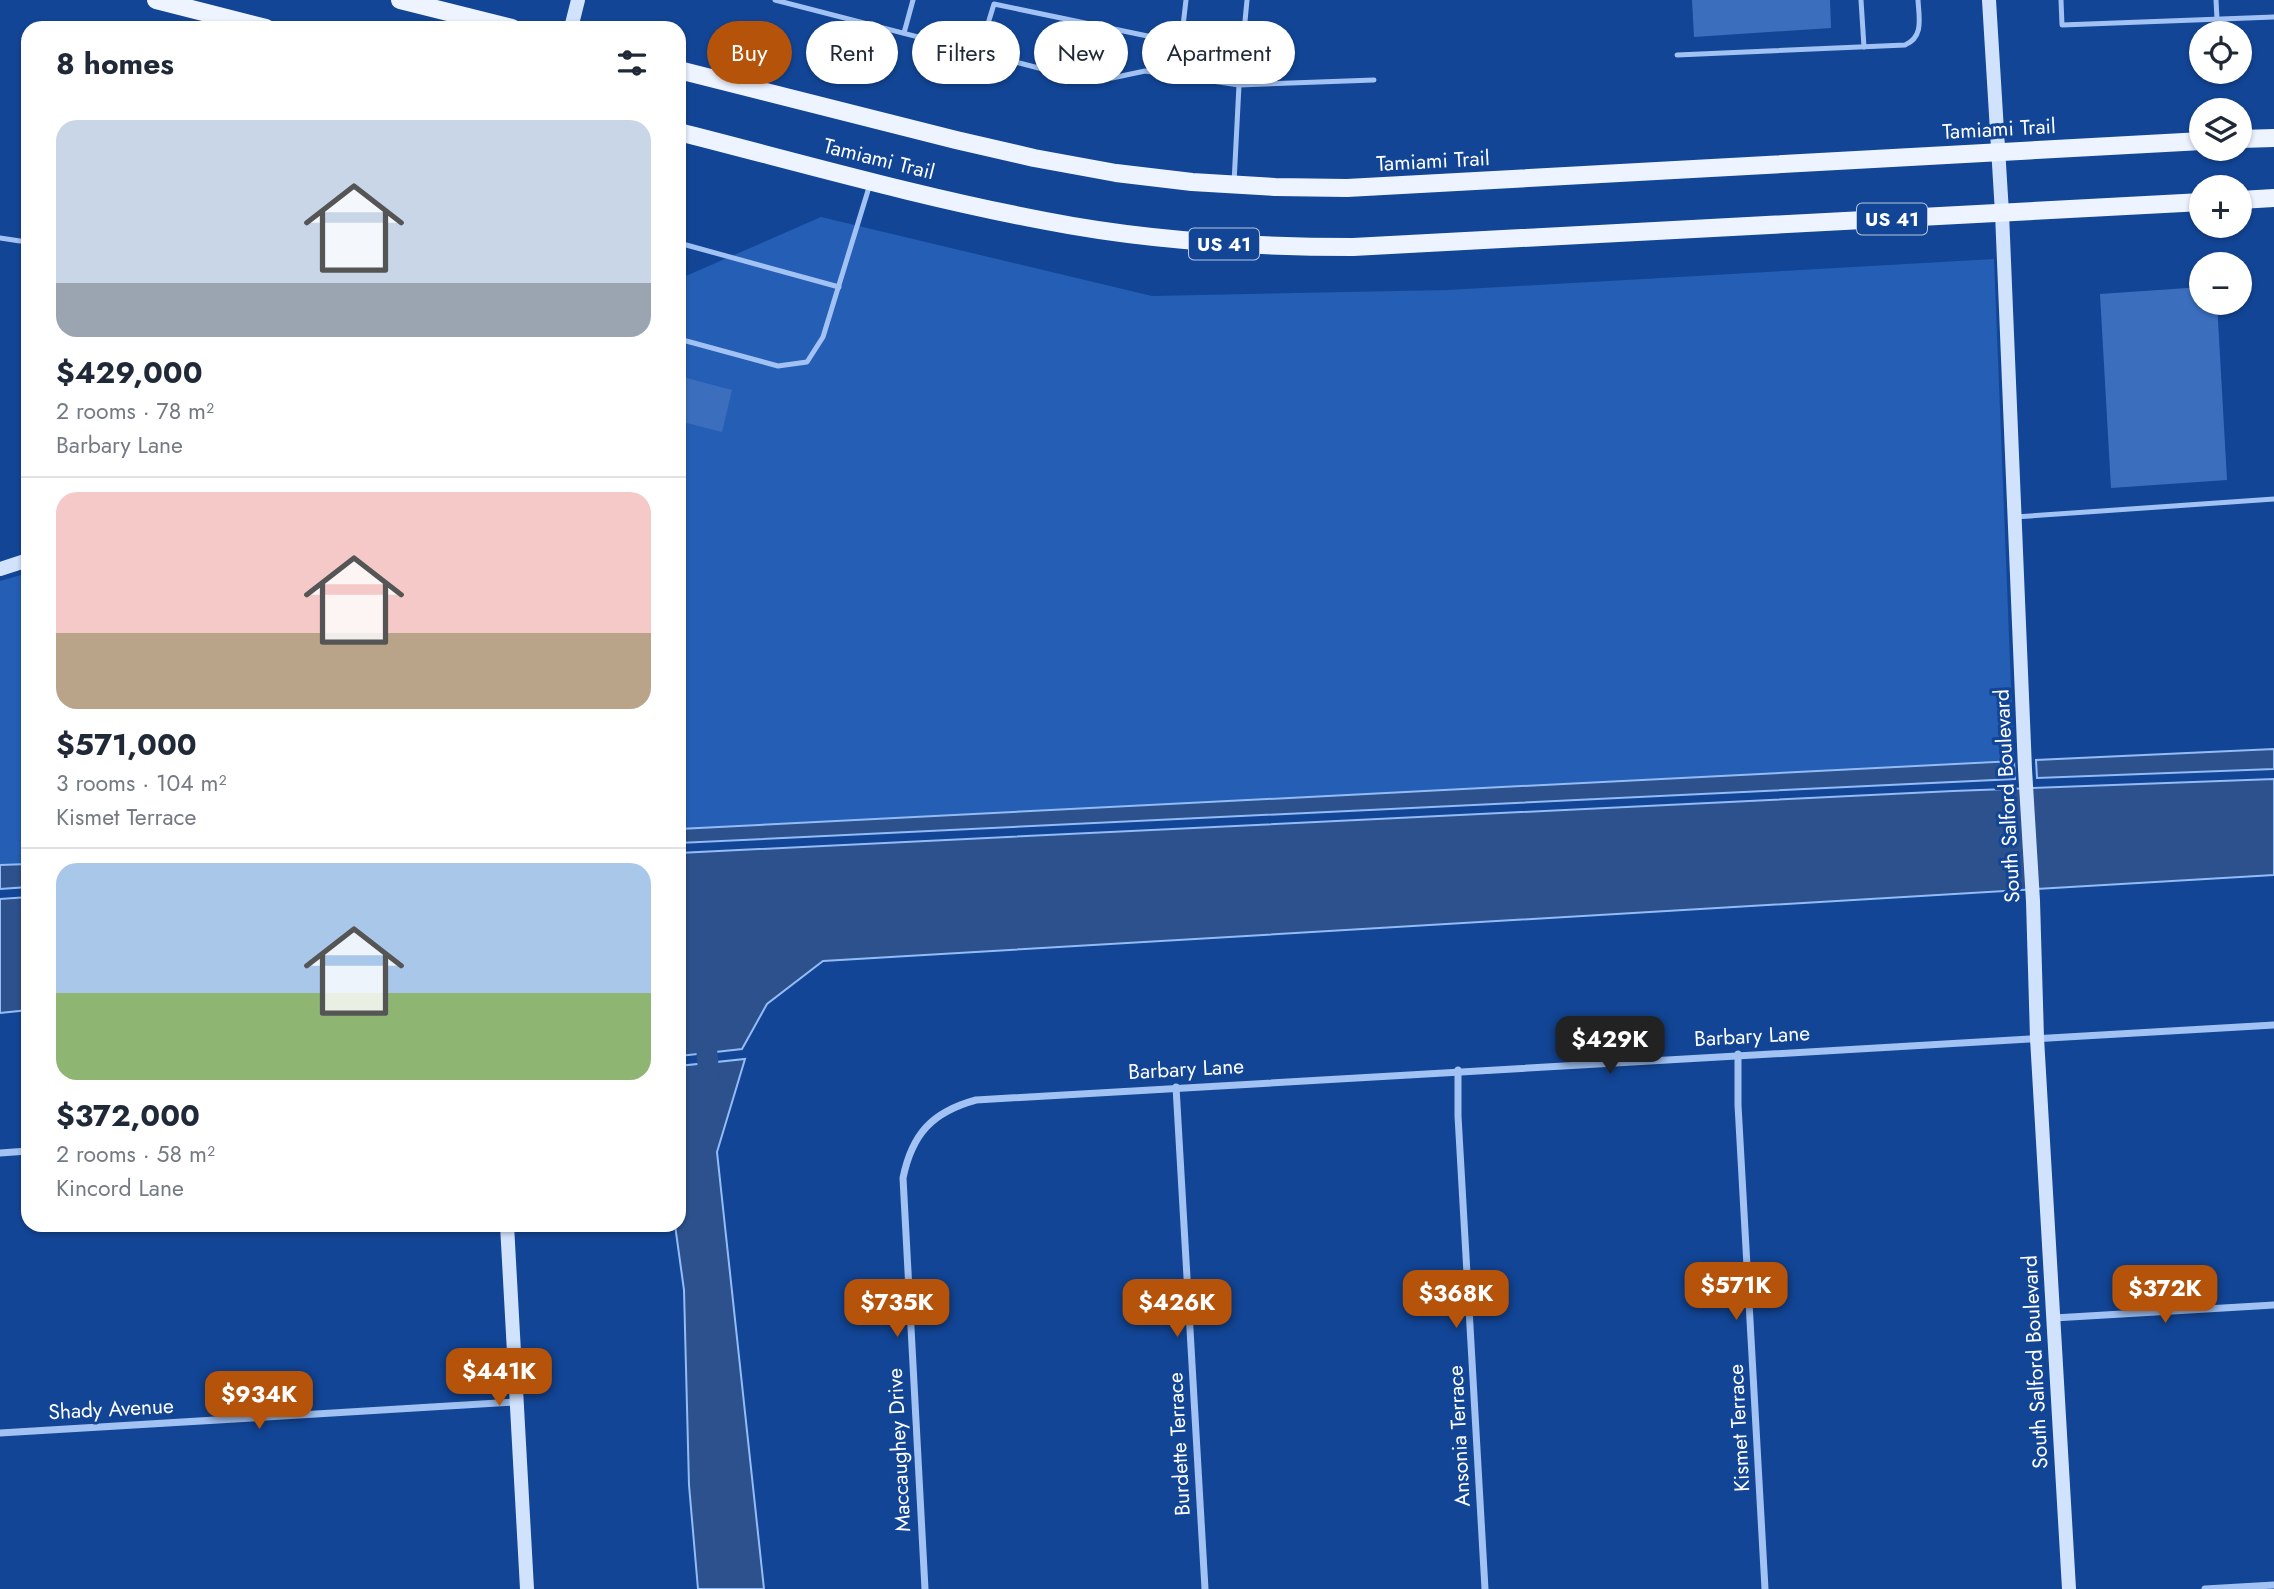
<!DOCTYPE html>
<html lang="en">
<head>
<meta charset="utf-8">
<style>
  :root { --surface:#fff; --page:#f6f6f7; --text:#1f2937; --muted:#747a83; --line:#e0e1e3; --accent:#b45309 }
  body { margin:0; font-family:Jost,sans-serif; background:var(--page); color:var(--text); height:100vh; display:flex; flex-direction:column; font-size:26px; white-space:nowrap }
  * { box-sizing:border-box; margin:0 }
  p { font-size:23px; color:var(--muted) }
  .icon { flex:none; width:38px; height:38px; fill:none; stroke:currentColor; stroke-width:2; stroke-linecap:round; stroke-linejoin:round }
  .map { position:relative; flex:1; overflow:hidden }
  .sheet { position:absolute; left:21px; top:21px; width:665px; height:1211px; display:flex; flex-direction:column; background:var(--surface); border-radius:21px; box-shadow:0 2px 5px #0004 }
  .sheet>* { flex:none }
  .guide { position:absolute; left:707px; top:21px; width:665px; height:63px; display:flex; gap:14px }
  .tools { position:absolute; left:2189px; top:21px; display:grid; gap:14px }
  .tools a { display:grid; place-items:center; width:63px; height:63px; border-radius:50%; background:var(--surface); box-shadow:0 2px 5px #0004; font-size:35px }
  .price { position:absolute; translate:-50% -60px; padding:0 16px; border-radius:14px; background:var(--accent); color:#fff; font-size:23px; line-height:46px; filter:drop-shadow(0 2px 4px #0008) }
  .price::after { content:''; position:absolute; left:50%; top:42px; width:21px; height:16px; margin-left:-10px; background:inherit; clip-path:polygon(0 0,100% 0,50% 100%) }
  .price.on { background:#222; color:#fff }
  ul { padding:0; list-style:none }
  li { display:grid; align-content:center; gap:14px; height:371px; padding:0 35px }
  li+li { border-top:2px solid var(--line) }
  li span { display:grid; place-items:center; height:217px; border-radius:21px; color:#555 }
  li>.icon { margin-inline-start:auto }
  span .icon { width:126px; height:126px; fill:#fffc; stroke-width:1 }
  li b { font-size:30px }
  h2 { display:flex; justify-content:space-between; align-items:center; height:84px; padding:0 35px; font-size:30px }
  .tag { padding:0 24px; border-radius:32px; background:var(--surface); box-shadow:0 2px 5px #0004; font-size:24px; line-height:63px }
  .tag.on { background:var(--accent); color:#fff }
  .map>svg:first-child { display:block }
</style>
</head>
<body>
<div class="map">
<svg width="2274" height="1589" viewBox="0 0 2274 1589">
  <rect width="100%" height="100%" fill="#124595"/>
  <!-- green -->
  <g fill="#245eb5">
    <polygon points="821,217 1152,296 1448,290 1994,259 2014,761 679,829 679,279"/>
    <polygon points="28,573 28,864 0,865 0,581"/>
  </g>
  <!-- water -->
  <g fill="#2c518c" stroke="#93bcf6" stroke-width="2">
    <polygon points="2274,749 2274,769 2037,778 2036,760"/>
    <polygon points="2014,761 2015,779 679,843 679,829"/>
    <polygon points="2274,779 2274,875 823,961 767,1004 742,1049 680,1056 679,1054 679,853 1953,791"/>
    <polygon points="28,864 28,887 0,889 0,865"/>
    <polygon points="28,897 28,1010 0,1013 0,899"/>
    <polygon points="745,1059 717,1152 764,1589 698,1589 689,1485 684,1290 675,1225 679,1225 679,1066"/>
  </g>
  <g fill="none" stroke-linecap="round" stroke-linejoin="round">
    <!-- canal -->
    <polyline stroke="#2c518c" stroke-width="21" points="707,1053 710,1089"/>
  </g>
  <!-- building -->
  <g fill="#3b6fbe">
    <polygon points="1692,0 1830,0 1831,28 1694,37"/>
    <polygon points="2202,287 2202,303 2217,303 2227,480 2111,488 2100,294"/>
    <polygon points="679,376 732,390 722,432 679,421"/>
  </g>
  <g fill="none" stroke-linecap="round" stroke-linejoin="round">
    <!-- lane -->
    <g stroke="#a2c2f3" stroke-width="5">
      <polyline points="775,0 1085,80 1112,78 1145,71 1239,85 1234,183"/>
      <polyline points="1247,0 1239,85 1374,80"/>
      <polyline points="1861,0 1864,47"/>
      <polyline points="2061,0 2062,25 2274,17"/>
      <polyline points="2216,0 2217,19"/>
      <polyline points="904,33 913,0"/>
      <polyline points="979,53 994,4 1181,43 1186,0"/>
      <path d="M1677 55 1905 45C1924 37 1919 18 1918 0"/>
      <polyline points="0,238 20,241"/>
      <polyline points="679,243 839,287"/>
      <polyline points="679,339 778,366 807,362 823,337 870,184"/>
      <polyline points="2015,517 2274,499"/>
    </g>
    <!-- street -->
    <g stroke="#a2c2f3" stroke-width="7">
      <polyline points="1738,1054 1738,1105 1765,1589"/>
      <polyline points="1458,1070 1458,1116 1485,1589"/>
      <polyline points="1176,1087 1205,1589"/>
      <polyline points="0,1153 28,1151"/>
      <polyline points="2054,1318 2274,1305"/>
      <polyline points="0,1433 516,1402"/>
      <path d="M925 1589 903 1178C912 1134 932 1112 976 1100L2274 1025"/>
      <polyline points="2205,1589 2274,1585"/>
    </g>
    <!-- secondary -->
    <g stroke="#d1e2fd" stroke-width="14">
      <polyline points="1989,0 2002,213 2025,769 2033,901 2037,1038 2069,1589"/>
      <polyline points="571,28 578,0"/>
      <polyline points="0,569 28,560"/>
      <polyline points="507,1225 527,1589"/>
    </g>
    <!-- primary -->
    <g stroke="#edf3ff" stroke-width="18">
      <polyline points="156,0 266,28"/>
      <polyline points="400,0 512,28"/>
      <polyline points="679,70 956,140 1034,158 1116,173 1192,182 1275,187 1347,188 2202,141"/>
      <path d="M679 132C801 163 923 198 1046 221 1148 241 1250 247 1353 247L2202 202"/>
      <polyline points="2240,139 2274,138"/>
      <polyline points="2240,200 2274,198"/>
    </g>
  </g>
  <g text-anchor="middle" stroke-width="6" stroke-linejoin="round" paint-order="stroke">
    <!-- shield labels -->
    <g fill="#124595" stroke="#b8c7df" stroke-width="2">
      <rect x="1857" y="203.5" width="70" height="31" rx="5"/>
      <rect x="1189" y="228.5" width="70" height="31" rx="5"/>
    </g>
    <g font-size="19" font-weight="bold" fill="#fff">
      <text x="1892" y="226">US 41</text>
      <text x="1224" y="251">US 41</text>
    </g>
    <!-- street labels -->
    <g font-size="21" fill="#fff" stroke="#124595">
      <text transform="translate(1999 129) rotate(-3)" y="7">Tamiami Trail</text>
      <text transform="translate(879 159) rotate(14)" y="7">Tamiami Trail</text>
      <text transform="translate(1433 161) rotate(-3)" y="7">Tamiami Trail</text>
      <text transform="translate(2007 796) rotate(-93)" y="7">South Salford Boulevard</text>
      <text transform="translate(1752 1036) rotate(-3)" y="7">Barbary Lane</text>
      <text transform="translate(1186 1069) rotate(-3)" y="7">Barbary Lane</text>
      <text transform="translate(2035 1362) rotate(-93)" y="7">South Salford Boulevard</text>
      <text transform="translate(111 1409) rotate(-3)" y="7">Shady Avenue</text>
      <text transform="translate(1739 1428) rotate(-93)" y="7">Kismet Terrace</text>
      <text transform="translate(1459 1436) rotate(-93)" y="7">Ansonia Terrace</text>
      <text transform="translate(1179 1444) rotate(-93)" y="7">Burdette Terrace</text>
      <text transform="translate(899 1450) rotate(-93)" y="7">Maccaughey Drive</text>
    </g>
  </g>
</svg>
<div class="tools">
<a><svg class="icon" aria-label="locate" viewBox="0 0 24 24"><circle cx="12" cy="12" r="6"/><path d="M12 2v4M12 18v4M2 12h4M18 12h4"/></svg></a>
<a><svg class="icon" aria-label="layers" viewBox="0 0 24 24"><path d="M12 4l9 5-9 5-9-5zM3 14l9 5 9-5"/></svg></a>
<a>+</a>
<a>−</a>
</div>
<b class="price on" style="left:1610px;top:1076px">$429K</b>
<b class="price" style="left:1736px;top:1322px">$571K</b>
<b class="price" style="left:2165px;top:1325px">$372K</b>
<b class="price" style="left:1456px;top:1330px">$368K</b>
<b class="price" style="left:897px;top:1339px">$735K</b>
<b class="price" style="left:1177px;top:1339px">$426K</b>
<b class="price" style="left:499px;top:1408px">$441K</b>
<b class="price" style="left:259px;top:1431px">$934K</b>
<div class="guide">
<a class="tag on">Buy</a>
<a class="tag">Rent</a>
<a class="tag">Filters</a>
<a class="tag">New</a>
<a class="tag">Apartment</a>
</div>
<section class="sheet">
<h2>8 homes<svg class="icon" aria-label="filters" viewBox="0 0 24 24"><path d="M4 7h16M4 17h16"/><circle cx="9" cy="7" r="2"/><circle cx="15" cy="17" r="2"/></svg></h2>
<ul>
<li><span style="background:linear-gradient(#c9d6e8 75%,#9aa5b1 0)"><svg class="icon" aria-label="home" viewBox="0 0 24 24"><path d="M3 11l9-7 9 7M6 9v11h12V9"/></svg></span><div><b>$429,000</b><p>2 rooms · 78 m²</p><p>Barbary Lane</p></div></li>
<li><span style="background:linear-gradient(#f6c9c9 65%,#b9a48a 0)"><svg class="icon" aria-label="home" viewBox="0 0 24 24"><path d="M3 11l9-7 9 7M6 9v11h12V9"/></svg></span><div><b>$571,000</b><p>3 rooms · 104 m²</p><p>Kismet Terrace</p></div></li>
<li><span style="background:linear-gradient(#a9c7e8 60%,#8fb573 0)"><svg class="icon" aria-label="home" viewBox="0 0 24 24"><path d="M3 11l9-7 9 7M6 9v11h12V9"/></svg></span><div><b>$372,000</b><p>2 rooms · 58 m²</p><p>Kincord Lane</p></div></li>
</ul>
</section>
</div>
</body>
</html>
